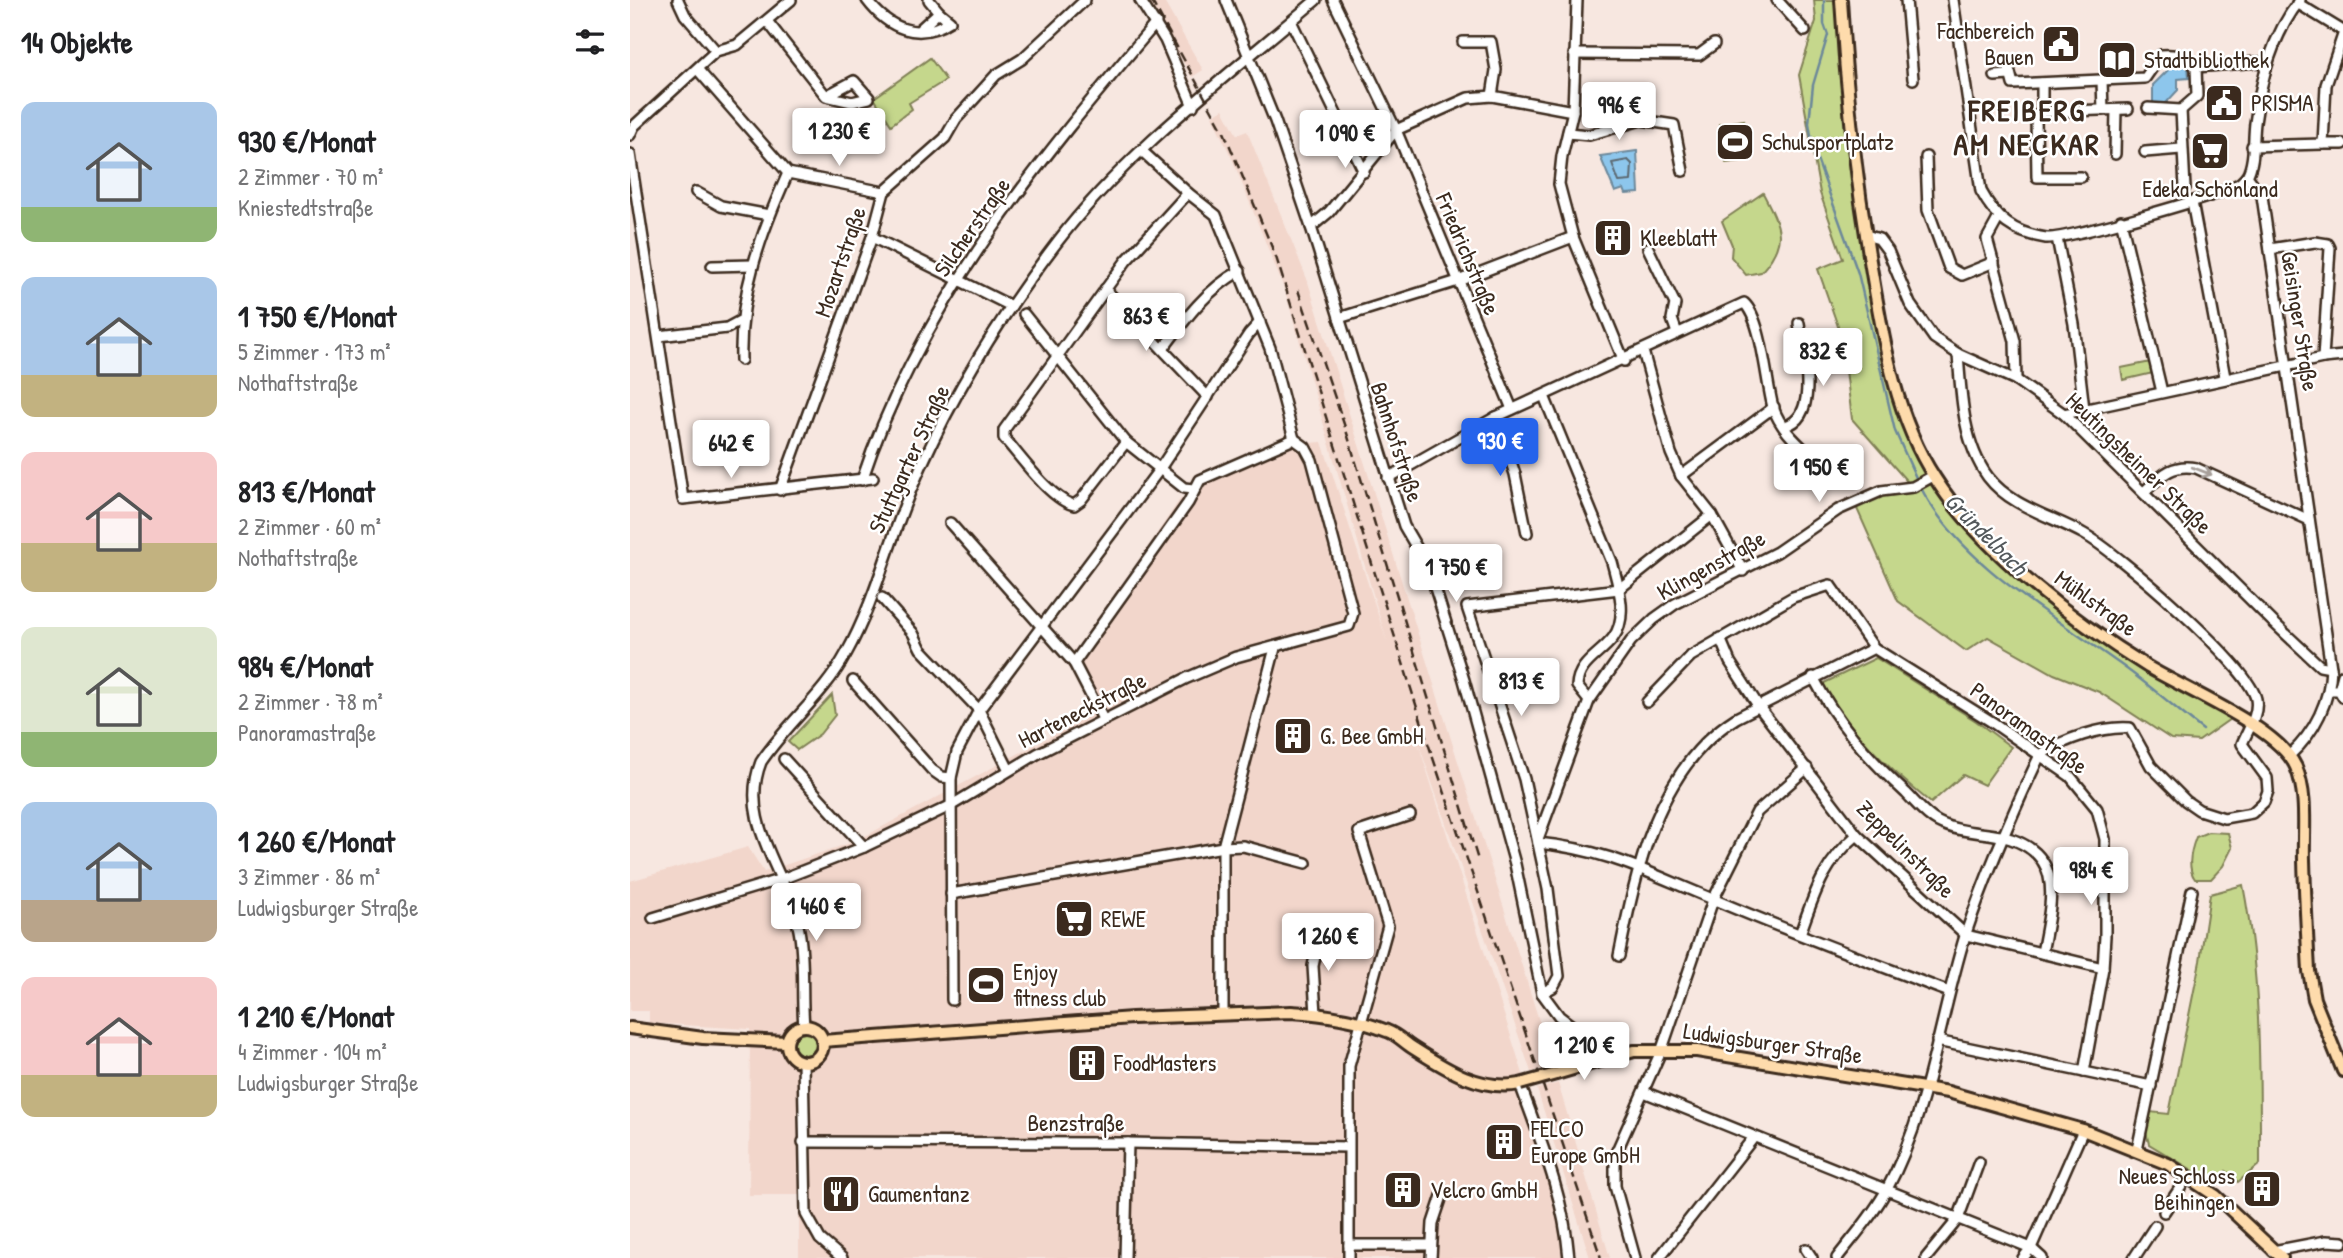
<!DOCTYPE html>
<html lang="de">
<head>
<meta charset="utf-8">
<style>
  :root { --surface:#fff; --page:#f6f6f6; --text:#202124; --muted:#757577; --accent:#2563eb }
  body { margin:0; font-family:"Patrick Hand",sans-serif; background:var(--page); color:var(--text); height:100vh; display:flex; flex-direction:column; font-size:26px; white-space:nowrap }
  * { box-sizing:border-box; margin:0 }
  p { font-size:23px; color:var(--muted) }
  .icon { flex:none; width:38px; height:38px; fill:none; stroke:currentColor; stroke-width:2; stroke-linecap:round; stroke-linejoin:round }
  .map { position:relative; flex:1; overflow:hidden }
  .details { display:flex; flex-direction:column; background:var(--surface); width:630px }
  .details>* { flex:none }
  .price { position:absolute; translate:-50% -60px; padding:0 16px; border-radius:7px; background:#fff; color:#222; font-size:23px; line-height:46px; filter:drop-shadow(0 2px 4px #0008) }
  .price::after { content:''; position:absolute; left:50%; top:42px; width:21px; height:16px; margin-left:-10px; background:inherit; clip-path:polygon(0 0,100% 0,50% 100%) }
  .price.current { background:var(--accent); color:#fff }
  ul { padding:0; list-style:none }
  li { display:flex; align-items:center; gap:21px; height:175px; padding:0 21px }
  li span { display:grid; place-items:center; flex:none; width:196px; height:140px; border-radius:14px; color:#555 }
  li>.icon { margin-inline-start:auto }
  span .icon { width:84px; height:84px; fill:#fffc; stroke-width:1 }
  li b { font-size:30px }
  h2 { display:flex; justify-content:space-between; align-items:center; height:84px; padding:0 21px; font-size:30px }
  main { display:flex; flex:1; min-height:0 }
  .map>svg:first-child { display:block }
</style>
</head>
<body>
<main>
<section class="details">
<h2>14 Objekte<svg class="icon" aria-label="filters" viewBox="0 0 24 24"><path d="M4 7h16M4 17h16"/><circle cx="9" cy="7" r="2"/><circle cx="15" cy="17" r="2"/></svg></h2>
<ul>
<li><span style="background:linear-gradient(#a9c7e8 75%,#8fb573 0)"><svg class="icon" aria-label="home" viewBox="0 0 24 24"><path d="M3 11l9-7 9 7M6 9v11h12V9"/></svg></span><div><b>930 €/Monat</b><p>2 Zimmer · 70 m²</p><p>Kniestedtstraße</p></div></li>
<li><span style="background:linear-gradient(#a9c7e8 70%,#c2b280 0)"><svg class="icon" aria-label="home" viewBox="0 0 24 24"><path d="M3 11l9-7 9 7M6 9v11h12V9"/></svg></span><div><b>1 750 €/Monat</b><p>5 Zimmer · 173 m²</p><p>Nothaftstraße</p></div></li>
<li><span style="background:linear-gradient(#f6c9c9 65%,#c2b280 0)"><svg class="icon" aria-label="home" viewBox="0 0 24 24"><path d="M3 11l9-7 9 7M6 9v11h12V9"/></svg></span><div><b>813 €/Monat</b><p>2 Zimmer · 60 m²</p><p>Nothaftstraße</p></div></li>
<li><span style="background:linear-gradient(#dfe7d0 75%,#8fb573 0)"><svg class="icon" aria-label="home" viewBox="0 0 24 24"><path d="M3 11l9-7 9 7M6 9v11h12V9"/></svg></span><div><b>984 €/Monat</b><p>2 Zimmer · 78 m²</p><p>Panoramastraße</p></div></li>
<li><span style="background:linear-gradient(#a9c7e8 70%,#b9a48a 0)"><svg class="icon" aria-label="home" viewBox="0 0 24 24"><path d="M3 11l9-7 9 7M6 9v11h12V9"/></svg></span><div><b>1 260 €/Monat</b><p>3 Zimmer · 86 m²</p><p>Ludwigsburger Straße</p></div></li>
<li><span style="background:linear-gradient(#f6c9c9 70%,#c2b280 0)"><svg class="icon" aria-label="home" viewBox="0 0 24 24"><path d="M3 11l9-7 9 7M6 9v11h12V9"/></svg></span><div><b>1 210 €/Monat</b><p>4 Zimmer · 104 m²</p><p>Ludwigsburger Straße</p></div></li>
</ul>
</section>
<div class="map">
<svg width="1713" height="1258" viewBox="0 0 1713 1258">
  <rect width="100%" height="100%" fill="#f7e7e0"/>
  <filter id="ink" filterUnits="userSpaceOnUse"><feTurbulence type="fractalNoise" baseFrequency=".0143" numOctaves="2"/><feDisplacementMap in="SourceGraphic" scale="14" xChannelSelector="R" yChannelSelector="G"/><feConvolveMatrix kernelMatrix="1 2 1 2 8 2 1 2 1" color-interpolation-filters="sRGB"/></filter>
  <g filter="url(#ink)">
    <!-- built -->
    <g fill="#f2d6cb">
      <polygon points="517,0 533,0 573,70 562,77"/>
      <polygon points="593,109 607,135 617,131 677,279 923,1065 901,1072 783,727 905,1112 923,1161 944,1239 942,1258 169,1258 169,1195 119,1195 120,1029 19,1023 19,1011 0,1011 0,881 118,847 134,872 226,841 464,713 443,658 549,501 580,474 650,445 692,442 757,642 655,291 603,161 582,116"/>
      <polygon points="928,1083 980,1258 960,1258 907,1089"/>
    </g>
    <!-- green -->
    <g fill="#c5d78c" stroke="#808055" stroke-width="2">
      <polygon points="1184,0 1211,0 1215,74 1260,362 1303,476 1394,575 1517,666 1600,719 1569,741 1541,739 1469,692 1424,674 1358,637 1336,651 1268,601 1224,502 1282,487 1222,419 1212,338 1188,269 1213,259 1190,193 1169,75 1186,21"/>
      <polygon points="300,58 316,80 279,103 282,109 261,125 244,98"/>
      <polygon points="1114,120 1120,160 1096,163 1090,124"/>
      <path d="M1133 193C1150 226 1159 241 1131 272L1116 275 1101 257 1102 245 1092 221Z"/>
      <polygon points="1521,362 1523,373 1493,380 1491,368"/>
      <path d="M1246 658 1346 721 1381 747 1354 785 1333 775 1301 803C1259 769 1219 731 1192 684Z"/>
      <polygon points="202,695 205,715 190,734 167,750 158,742"/>
      <path d="M1578 832 1598 833 1602 848 1593 866 1581 879H1565C1556 867 1561 850 1566 837Z"/>
      <path d="M1613 885C1631 977 1630 1071 1630 1164L1608 1182 1596 1171 1584 1183 1519 1144 1516 1132 1520 1112 1539 1114 1570 961 1580 894Z"/>
      <circle cx="174" cy="1044" r="13"/>
    </g>
    <!-- water -->
    <g fill="#8dc6ec" stroke="#6c889a" stroke-width="2">
      <polygon points="1546,56 1558,65 1559,78 1548,79 1548,90 1536,103 1523,103 1523,85 1538,70 1538,57"/>
      <polygon points="1007,151 1009,193 996,194 994,189 985,192 970,156"/>
    </g>
    <g fill="none" stroke-linecap="round" stroke-linejoin="round">
      <!-- shore -->
      <polygon stroke="#5c6870" stroke-width="2" points="998,160 1002,164 1001,181 989,182 982,163"/>
      <!-- stream -->
      <g stroke="#6c889a" stroke-width="2.5">
        <polyline points="1194,0 1194,24 1198,35 1183,85 1179,123 1183,148 1228,273 1265,431 1287,480"/>
        <path d="M1290 486C1328 561 1418 613 1484 660 1515 681 1544 707 1573 730"/>
      </g>
      <!-- minor casing -->
      <g stroke="#3b2a1e" stroke-width="14">
        <g id="minor">
          <polyline points="48,0 55,15 86,51"/>
          <path d="M237 0C258 28 288 42 320 21L309 12 288 31"/>
          <polyline points="299,0 309,12"/>
          <polyline points="510,0 535,40 563,106"/>
          <polyline points="596,0 645,121 681,227 774,526 799,569 834,680 885,864 912,993 929,1016 967,1045 973,1059"/>
          <polyline points="703,0 766,130 882,409"/>
          <polyline points="947,0 943,111 932,156 929,184 943,237 994,361"/>
          <polyline points="1147,0 1175,31"/>
          <polyline points="1276,0 1283,79"/>
          <path d="M1323 0 1351 191C1366 219 1383 233 1416 238 1434 240 1585 197 1605 186 1610 184 1614 180 1617 176 1625 162 1623 139 1625 123 1631 79 1642 36 1670 0"/>
          <polyline points="1667,3 1713,31"/>
          <polyline points="137,21 196,96 222,102 239,98 224,81 196,96"/>
          <polyline points="662,23 734,172"/>
          <polyline points="833,42 861,42 866,70 862,96"/>
          <polyline points="944,54 1069,55 1084,44"/>
          <path d="M1377 61 1383 84 1515 78 1531 55C1547 54 1555 55 1566 67L1567 96 1551 110 1518 108"/>
          <polyline points="1566,67 1628,62 1636,65"/>
          <polyline points="68,70 158,173 254,192"/>
          <polyline points="1365,76 1380,75"/>
          <polyline points="1472,81 1473,110"/>
          <polyline points="1412,83 1412,112 1406,117 1407,177 1451,177"/>
          <polyline points="1551,110 1555,188"/>
          <polyline points="1412,112 1498,109"/>
          <polyline points="938,133 959,135 1011,120 1044,125 1053,171"/>
          <polyline points="0,135 4,126 86,51 107,45 161,0"/>
          <polyline points="1693,144 1713,144"/>
          <polyline points="1622,146 1693,144 1696,85 1713,35"/>
          <polyline points="513,152 558,193 586,215 640,348 664,439"/>
          <polyline points="1515,152 1551,149"/>
          <polyline points="0,154 53,499 243,478"/>
          <polyline points="1485,154 1486,110"/>
          <polyline points="1296,157 1298,210 1319,268 1332,275 1364,262"/>
          <path d="M1617 176 1632 196 1701 668C1700 701 1685 732 1660 755"/>
          <polyline points="66,192 91,206 139,215"/>
          <polyline points="1562,202 1595,377"/>
          <polyline points="1368,219 1357,239 1385,341 1386,380"/>
          <polyline points="1491,220 1532,392"/>
          <polyline points="681,227 699,212 766,130 838,98 862,96 943,111"/>
          <polyline points="1236,235 1249,239 1258,251 1280,304 1304,338 1328,354 1386,380 1434,414 1644,623 1690,666 1701,668"/>
          <polyline points="242,237 381,306"/>
          <polyline points="1427,238 1444,324 1454,409"/>
          <polyline points="1018,248 1045,304 1042,319 1047,333"/>
          <polyline points="82,266 123,265"/>
          <polyline points="475,289 578,397"/>
          <polyline points="394,314 496,442 554,488 564,489"/>
          <polyline points="709,318 828,281 943,237"/>
          <polyline points="29,336 97,328 110,321"/>
          <path d="M533 349C555 319 577 289 610 271"/>
          <polyline points="1013,351 1041,453 1051,476 1082,515 1113,571"/>
          <path d="M1328 354C1331 395 1333 443 1358 477 1381 507 1422 516 1454 534 1487 552 1619 666 1626 699 1629 715 1617 731 1612 744L1637 778 1638 791 1634 802 1622 813 1594 818 1569 810 1556 801 1521 766 1500 728C1472 726 1434 739 1410 755"/>
          <polyline points="1693,358 1713,356"/>
          <path d="M111 360C109 293 131 233 158 173"/>
          <path d="M914 396 982 562C988 585 999 617 983 638 970 655 948 663 947 686L959 701"/>
          <polyline points="1434,414 1693,358 1700,248 1698,244 1685,242 1640,249"/>
          <polyline points="866,417 885,474 897,533"/>
          <path d="M1155 426C1191 417 1173 349 1169 323"/>
          <path d="M496 442 451 500 444 505C420 499 391 457 374 438V430L496 261 558 193"/>
          <polyline points="1051,476 1144,407"/>
          <path d="M758 478 866 417 1114 303C1132 319 1136 382 1143 407 1150 428 1166 442 1182 457"/>
          <path d="M232 480C290 305 408 161 526 23"/>
          <polyline points="150,490 242,237 254,192 315,138 326,119 366,75 392,59 455,0"/>
          <path d="M1514 492C1531 476 1542 463 1566 468L1679 520"/>
          <polyline points="320,523 444,663 473,719"/>
          <polyline points="252,598 283,633 291,649 349,710 379,770"/>
          <polyline points="1090,638 1100,662 1129,707 1227,835 1336,935 1473,968"/>
          <polyline points="444,663 558,503 570,480 664,439"/>
          <path d="M1183 677C1207 723 1238 758 1276 793 1286 803 1296 816 1308 822 1327 832 1350 832 1370 836 1438 851 1421 903 1412 953"/>
          <polyline points="223,681 302,770 312,777 321,778"/>
          <polyline points="1700,690 1709,690 1713,697"/>
          <polyline points="1709,690 1713,675"/>
          <polyline points="1017,702 1061,656 1163,597 1200,585 1244,648 1362,722 1440,776 1467,809 1475,839 1475,936 1473,968 1454,1072"/>
          <polyline points="154,759 234,847"/>
          <polyline points="908,839 959,701 1001,641 1024,619 1045,604 1147,552 1208,510 1251,491 1283,487 1303,476"/>
          <path d="M908 843C980 850 1020 874 1085 900 1162 933 1241 962 1319 992"/>
          <polyline points="321,894 593,847 613,846 676,863"/>
          <polyline points="23,918 152,879 234,847 322,805 407,754 557,678 606,657 719,626 723,613 682,460 675,447 664,439"/>
          <path d="M1170 934C1185 892 1193 864 1227 835"/>
          <path d="M989 956C1006 871 1027 768 1106 718L1244 648"/>
          <polyline points="912,993 923,987 929,976 918,889 894,779 837,607 989,589 1082,515"/>
          <polyline points="322,1000 321,778 327,752 349,710 529,470 619,334 630,322"/>
          <polyline points="593,1013 593,847 645,648"/>
          <polyline points="686,1014 683,966 691,929"/>
          <path d="M174 1026C171 994 175 961 169 930 158 872 107 823 131 762 156 724 194 695 216 654 244 604 258 545 280 492 317 403 369 318 428 241 496 152 601 73 686 0"/>
          <polyline points="1307,1041 1521,1086"/>
          <polyline points="173,1062 176,1214 190,1239 212,1258"/>
          <path d="M890 1084C911 1142 934 1197 939 1258"/>
          <polyline points="1014,1092 1401,1248 1412,1258"/>
          <polyline points="173,1142 498,1143 718,1147"/>
          <polyline points="1507,1150 1562,891"/>
          <polyline points="1534,1212 1558,1176"/>
          <polyline points="719,1245 801,1245"/>
          <polyline points="1176,1249 1182,1258"/>
          <polyline points="1643,1251 1696,1241 1713,1242"/>
          <polyline points="495,1258 498,1143"/>
          <polyline points="719,1258 719,1066 758,926 729,832 780,815"/>
          <polyline points="801,1258 803,1223 812,1196"/>
          <polyline points="1005,1258 985,1186 985,1155 1032,1049 1083,900 1127,812 1177,768"/>
          <polyline points="1029,1258 1124,1137"/>
          <path d="M1207 1258C1224 1236 1244 1214 1257 1189 1299 1112 1309 1020 1335 936 1356 874 1382 814 1410 755"/>
          <polyline points="1296,1258 1328,1219 1349,1162"/>
          <polyline points="1393,1258 1401,1248 1453,1130"/>
          <polyline points="1504,1258 1525,1226"/>
        </g>
      </g>
      <!-- major casing -->
      <g stroke="#3b2a1e" stroke-width="16">
        <g id="major">
          <path d="M1211 0C1216 90 1226 178 1241 267 1253 338 1265 417 1305 478 1351 551 1445 622 1518 667 1556 690 1649 728 1666 767 1678 796 1673 830 1674 860 1675 897 1677 934 1679 971L1684 999 1713 1071"/>
          <circle cx="175" cy="1044" r="18"/>
          <polyline points="0,1028 73,1038 157,1042"/>
          <path d="M192 1041 502 1018 661 1012C693 1014 727 1019 757 1031 766 1034 773 1041 780 1046 813 1067 849 1092 890 1084"/>
          <polyline points="926,1074 1004,1051 1067,1051 1318,1092 1453,1130 1538,1164 1586,1196 1652,1258"/>
        </g>
      </g>
      <!-- minor -->
      <use href="#minor" stroke="#fff" stroke-width="9"/>
      <!-- major -->
      <use href="#major" stroke="#fedbac" stroke-width="10"/>
      <!-- rail -->
      <g stroke="#3b2a1e" stroke-width="2.5" stroke-dasharray="10 5" stroke-linecap="butt">
        <polyline points="521,0 594,132 646,257 798,743 971,1258"/>
        <polyline points="668,290 716,430 848,860"/>
      </g>
      <!-- major-bridge casing -->
      <g stroke="#3b2a1e" stroke-width="16" stroke-linecap="butt">
        <polyline id="major-bridge" points="890,1084 926,1074"/>
      </g>
      <!-- major-bridge -->
      <use href="#major-bridge" stroke="#fedbac" stroke-width="10"/>
    </g>
    <!-- one-way arrows -->
    <defs><path id="oneway-shaft" d="M-6 0H5M1.5-3L5.5 0L1.5 3" fill="none" stroke-width="1.6" stroke-linecap="round" stroke-linejoin="round" transform="scale(1.75)"/></defs>
    <use stroke="#a79f9a" href="#oneway-shaft" transform="translate(1572 471) rotate(21)"/>
  </g>
  <!-- icons -->
  <defs>
    <g id="civic-square" transform="scale(2.0125)"><rect x="-9" y="-9" width="18" height="18" rx="4" fill="#3b2a1e" stroke="#fff"/><path d="M-.6-6.5H3V-4.5H.6V-3L4-1V1h2V6H-6V1h2V-1L-.6-3ZM-1.2 2.5V6h2.4V2.5Z" fill="#fff"/></g>
    <g id="library-square" transform="scale(2.0125)"><rect x="-9" y="-9" width="18" height="18" rx="4" fill="#3b2a1e" stroke="#fff"/><path d="M-6-4Q-3-5.5-.7-3.5V5Q-3 3-6 4ZM6-4Q3-5.5 .7-3.5V5Q3 3 6 4Z" fill="#fff"/></g>
    <g id="stadium-square" transform="scale(2.0125)"><rect x="-9" y="-9" width="18" height="18" rx="4" fill="#3b2a1e" stroke="#fff"/><path d="M0-5a6.5 5 0 1 0 0 10a6.5 5 0 1 0 0-10ZM-3.5-1.8h7v3.6h-7Z" fill="#fff"/></g>
    <g id="supermarket-square" transform="scale(2.0125)"><rect x="-9" y="-9" width="18" height="18" rx="4" fill="#3b2a1e" stroke="#fff"/><path d="M-6-5.5h2.5l.6 2H6L4.5 2H-2.5L-4.4-4H-6ZM-1.5 3.2a1.3 1.3 0 1 0 .1 0ZM3 3.2a1.3 1.3 0 1 0 .1 0Z" fill="#fff"/></g>
    <g id="building-square" transform="scale(2.0125)"><rect x="-9" y="-9" width="18" height="18" rx="4" fill="#3b2a1e" stroke="#fff"/><path d="M-4-6H4V6H1V3H-1V6H-4ZM-2.5-4.3h1.7v1.8h-1.7ZM.8-4.3h1.7v1.8H.8ZM-2.5-1h1.7V.8h-1.7ZM.8-1h1.7V.8H.8Z" fill="#fff"/></g>
    <g id="restaurant-square" transform="scale(2.0125)"><rect x="-9" y="-9" width="18" height="18" rx="4" fill="#3b2a1e" stroke="#fff"/><path d="M-5-6h1v4h1v-4h1v4h1v-4h1v5L-1.5 .5V6h-2V.5L-5-1ZM5-6V6H3V1.5H1.5Q1.5-4 5-6Z" fill="#fff"/></g>
  </defs>
  <g fill-rule="evenodd">
    <use href="#civic-square" x="1431" y="44"/>
    <use href="#library-square" x="1487" y="60"/>
    <use href="#civic-square" x="1594" y="103"/>
    <use href="#stadium-square" x="1105" y="142"/>
    <use href="#supermarket-square" x="1580" y="151"/>
    <use href="#building-square" x="983" y="238"/>
    <use href="#building-square" x="663" y="736"/>
    <use href="#supermarket-square" x="444" y="919"/>
    <use href="#stadium-square" x="356" y="985"/>
    <use href="#building-square" x="457" y="1063"/>
    <use href="#building-square" x="874" y="1142"/>
    <use href="#building-square" x="1632" y="1189"/>
    <use href="#building-square" x="773" y="1190"/>
    <use href="#restaurant-square" x="211" y="1194"/>
  </g>
  <g text-anchor="middle" stroke-width="5" stroke-linejoin="round" paint-order="stroke">
    <!-- poi labels -->
    <g font-size="23" fill="#3b2a1e" stroke="#fff" text-anchor="start">
      <text x="1404" y="39" text-anchor="end">Fachbereich<tspan x="1404" dy="26">Bauen</tspan></text>
      <text x="1514" y="68">Stadtbibliothek</text>
      <text x="1621" y="111">PRISMA</text>
      <text x="1132" y="150">Schulsportplatz</text>
      <text x="1580" y="197" text-anchor="middle">Edeka Schönland</text>
      <text x="1010" y="246">Kleeblatt</text>
      <text x="690" y="744">G. Bee GmbH</text>
      <text x="471" y="927">REWE</text>
      <text x="383" y="980">Enjoy<tspan x="383" dy="26">fitness club</tspan></text>
      <text x="484" y="1071">FoodMasters</text>
      <text x="901" y="1137">FELCO<tspan x="901" dy="26">Europe GmbH</tspan></text>
      <text x="1605" y="1184" text-anchor="end">Neues Schloss<tspan x="1605" dy="26">Beihingen</tspan></text>
      <text x="800" y="1198">Velcro GmbH</text>
      <text x="238" y="1202">Gaumentanz</text>
    </g>
    <!-- street labels -->
    <g font-size="23" fill="#3b2a1e" stroke="#fff">
      <text transform="translate(342 227) rotate(-55)" y="8">Silcherstraße</text>
      <text transform="translate(838 254) rotate(67)" y="8">Friedrichstraße</text>
      <text transform="translate(210 262) rotate(-71)" y="8">Mozartstraße</text>
      <text transform="translate(1670 321) rotate(81)" y="8">Geisinger Straße</text>
      <text transform="translate(767 442) rotate(72)" y="8">Bahnhofstraße</text>
      <text transform="translate(279 459) rotate(-65)" y="8">Stuttgarter Straße</text>
      <text transform="translate(1509 463) rotate(44)" y="8">Heutingsheimer Straße</text>
      <text transform="translate(1081 565) rotate(-29)" y="8">Klingenstraße</text>
      <text transform="translate(1466 603) rotate(36)" y="8">Mühlstraße</text>
      <text transform="translate(452 710) rotate(-27)" y="8">Harteneckstraße</text>
      <text transform="translate(1399 728) rotate(36)" y="8">Panoramastraße</text>
      <text transform="translate(1276 849) rotate(45)" y="8">Zeppelinstraße</text>
      <text transform="translate(1143 1043) rotate(8)" y="8">Ludwigsburger Straße</text>
      <text x="446" y="1131">Benzstraße</text>
    </g>
    <!-- water labels -->
    <g font-size="24" font-style="italic" fill="#54595c" stroke="#fff">
      <text transform="translate(1356 534) rotate(45)" y="8">Gründelbach</text>
    </g>
    <!-- district labels -->
    <g font-size="30" font-weight="bold" letter-spacing="2" fill="#3b2a1e" stroke="#fff">
      <text x="1397" y="121">FREIBERG<tspan x="1397" dy="34">AM NECKAR</tspan></text>
    </g>
  </g>
</svg>
<b class="price" style="left:989px;top:142px">996 €</b>
<b class="price" style="left:209px;top:168px">1 230 €</b>
<b class="price" style="left:715px;top:170px">1 090 €</b>
<b class="price" style="left:516px;top:353px">863 €</b>
<b class="price" style="left:1193px;top:388px">832 €</b>
<b class="price current" style="left:870px;top:478px">930 €</b>
<b class="price" style="left:101px;top:480px">642 €</b>
<b class="price" style="left:1189px;top:504px">1 950 €</b>
<b class="price" style="left:826px;top:604px">1 750 €</b>
<b class="price" style="left:891px;top:718px">813 €</b>
<b class="price" style="left:1461px;top:907px">984 €</b>
<b class="price" style="left:186px;top:943px">1 460 €</b>
<b class="price" style="left:698px;top:973px">1 260 €</b>
<b class="price" style="left:954px;top:1082px">1 210 €</b>
</div>
</main>
</body>
</html>
